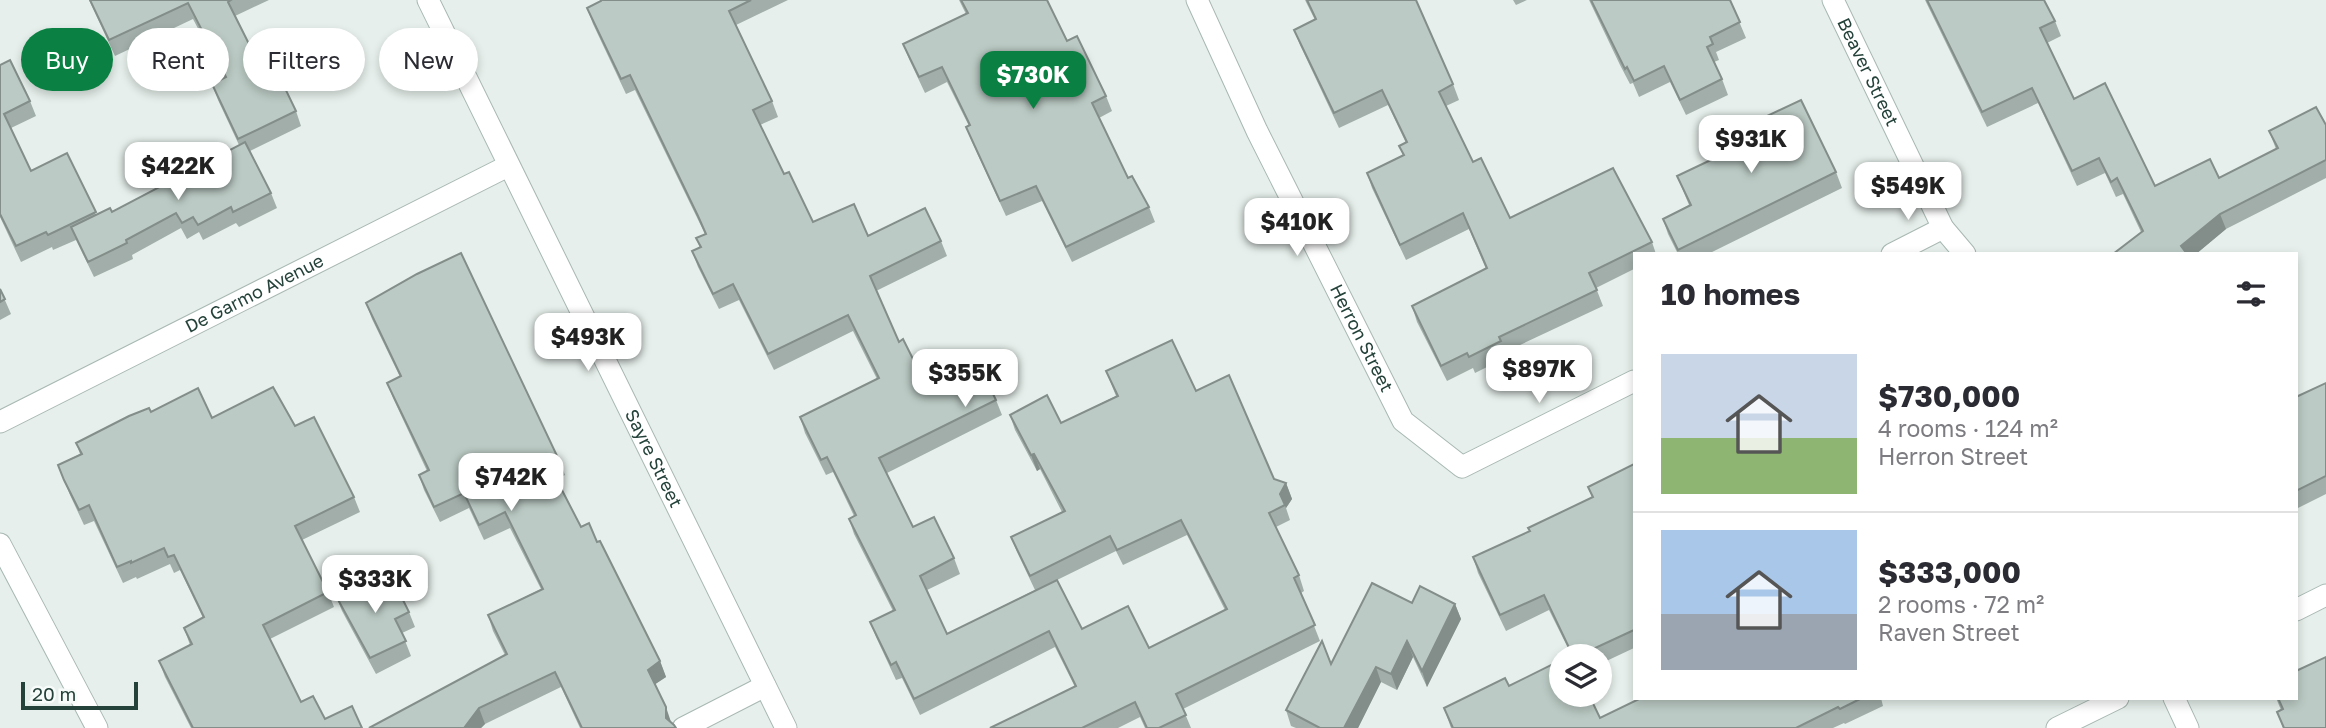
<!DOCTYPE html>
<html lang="en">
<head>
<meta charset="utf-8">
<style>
  :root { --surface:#fff; --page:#f2f2f3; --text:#2b2b33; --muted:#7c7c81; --line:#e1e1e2; --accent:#0b8043 }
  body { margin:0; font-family:"Golos Text",sans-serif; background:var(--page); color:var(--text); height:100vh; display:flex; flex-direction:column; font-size:26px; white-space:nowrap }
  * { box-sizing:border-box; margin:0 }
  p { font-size:23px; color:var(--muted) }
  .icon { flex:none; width:38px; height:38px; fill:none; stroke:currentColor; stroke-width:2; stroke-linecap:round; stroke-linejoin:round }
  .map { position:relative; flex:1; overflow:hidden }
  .panel { position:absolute; left:1633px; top:252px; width:665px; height:448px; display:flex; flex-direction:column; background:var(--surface); border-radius:0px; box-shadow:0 4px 10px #0003 }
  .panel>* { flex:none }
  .top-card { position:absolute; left:21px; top:28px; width:665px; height:63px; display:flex; gap:14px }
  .buttons { position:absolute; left:1549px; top:644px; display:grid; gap:14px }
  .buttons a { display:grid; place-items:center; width:63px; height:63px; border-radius:50%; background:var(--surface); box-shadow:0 4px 10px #0003; font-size:35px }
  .scale { position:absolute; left:21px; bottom:18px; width:117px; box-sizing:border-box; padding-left:7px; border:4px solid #24423a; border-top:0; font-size:19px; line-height:24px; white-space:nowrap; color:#24423a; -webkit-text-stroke:5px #f7fbf9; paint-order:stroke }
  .price { position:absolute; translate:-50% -60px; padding:0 16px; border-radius:14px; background:#fff; color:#222; font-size:23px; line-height:46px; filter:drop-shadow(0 2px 4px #0008) }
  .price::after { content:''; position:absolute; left:50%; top:42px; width:21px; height:16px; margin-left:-10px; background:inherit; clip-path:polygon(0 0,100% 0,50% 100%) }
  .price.selected { background:var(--accent); color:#fff }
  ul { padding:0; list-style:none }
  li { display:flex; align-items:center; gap:21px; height:175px; padding:0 28px }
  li+li { border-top:2px solid var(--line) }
  li span { display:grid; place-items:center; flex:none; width:196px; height:140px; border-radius:0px; color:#555 }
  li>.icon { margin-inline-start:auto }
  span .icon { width:84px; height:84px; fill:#fffc; stroke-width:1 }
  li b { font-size:30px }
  h2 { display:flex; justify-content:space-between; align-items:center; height:84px; padding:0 28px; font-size:30px }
  .chip { padding:0 24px; border-radius:32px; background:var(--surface); box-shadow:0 4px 10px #0003; font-size:24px; line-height:63px }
  .chip.selected { background:var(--accent); color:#fff }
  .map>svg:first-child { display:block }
</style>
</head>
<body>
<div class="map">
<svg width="2326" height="728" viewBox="0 0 2326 728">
  <rect width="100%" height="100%" fill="#e6efeb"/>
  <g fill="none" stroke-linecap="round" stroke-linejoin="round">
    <!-- minor casing -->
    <g stroke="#a8b8b2" stroke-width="23">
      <g id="minor">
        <path id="s1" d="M428 0 786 728"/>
        <path id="s2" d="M1197 0 1257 131 1403 421 1462 467 1634 381"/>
        <path id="s3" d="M1833 0 1943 228 1965 254"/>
        <polyline points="1892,254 1943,228"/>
        <path id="s4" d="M0 422 508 166"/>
        <polyline points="0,544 97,728"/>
        <polyline points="2296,610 2326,595"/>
        <polyline points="2174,698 2188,728"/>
        <polyline points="683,728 765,686"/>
        <polyline points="2057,728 2118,698"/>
      </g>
    </g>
    <!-- minor -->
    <use href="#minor" stroke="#fff" stroke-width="21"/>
  </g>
  <!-- wall -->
  <g fill="#a1aea9" fill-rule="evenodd">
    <polygon points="89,0 269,0 235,16 258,62 275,88 296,111 301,126 250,151 271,193 277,208 239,227 236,223 203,240 199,232 187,239 181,228 132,255 133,259 94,277 76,240 53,250 52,247 21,262 0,217 0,65 30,101 36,116 11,128 31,171 67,153 96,215 112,212 239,145 218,100 212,84 224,78 193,19 115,56"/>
    <path d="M599 0H788L736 25 772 101 778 117 760 125 784 174 813 222 868 236 941 241 947 256 876 291 899 342 928 389 996 400 1002 415 887 473 913 527 954 558 960 574 927 590 947 634 1035 590 1017 552 1011 537 1062 512 1040 469 1037 471 1015 430 1010 415 1061 423 1116 396 1106 371 1196 391 1274 479 1286 483 1292 499 1286 508 1290 520 1276 527 1299 575 1304 591 1301 593 1320 641 1183 709 1191 728H1145L1140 717 1118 728H990L1075 687 1055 647 920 715 902 678 896 680 876 637 870 622 893 611 854 534 849 519 854 516 833 472 826 475 805 433 800 417 877 379 853 331 774 370 739 300 719 309 698 267 692 251 700 248 696 238 705 234 704 232 635 90 626 94 593 24 587 8 600 2ZM1187 535 1225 610 1149 648 1082 629 1057 580 1116 551 1123 565Z"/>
    <polygon points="959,0 1047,0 1067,41 1106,96 1112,111 1099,118 1128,178 1149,207 1155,222 1072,262 1042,201 1006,216 972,142 966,127 969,126 947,82 925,93 909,59 903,44 966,14"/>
    <polygon points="1305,0 1416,0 1453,84 1459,100 1446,106 1473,162 1510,218 1652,242 1656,254 1634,254 1634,269 1596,288 1603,306 1505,352 1507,357 1475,373 1473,368 1447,381 1417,322 1412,306 1486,269 1469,229 1406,260 1372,188 1367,173 1403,155 1399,146 1406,143 1388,105 1339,128 1300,45 1294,30 1315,20"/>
    <polygon points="1513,0 1527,0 1516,5"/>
    <polygon points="1589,0 1730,0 1746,38 1716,52 1719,60 1714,62 1722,79 1728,95 1686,115 1670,82 1639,97 1633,83 1630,84 1620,65"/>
    <polygon points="1925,0 2044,0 2055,21 2061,36 2047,43 2074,99 2155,186 2219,178 2276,149 2269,131 2326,125 2326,178 2226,229 2196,254 2113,254 2141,232 2123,194 2116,197 2105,173 2077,186 2038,103 1987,127"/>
    <polygon points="1744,127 1836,172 1842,188 1708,254 1678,254 1668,234 1663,219 1689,205 1677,176 1749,142"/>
    <polygon points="0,289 11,314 0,320"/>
    <polygon points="366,303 559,460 565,475 557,479 581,527 597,542 660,661 666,677 655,684 671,723 676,728 580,728 561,687 485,724 481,728 369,728 505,655 493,631 488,615 541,589 510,528 484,540 469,508 440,522 424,490 419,475 427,471 393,398 387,383 400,377 372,319"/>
    <polygon points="2326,383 2326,494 2296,509 2296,397"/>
    <polygon points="151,412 295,426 354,497 360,512 302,540 328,592 334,607 270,639 301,702 325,719 362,728 191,728 165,677 159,661 190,645 184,628 203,618 180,570 174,573 170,564 137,579 136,577 123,583 94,521 84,525 70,495 58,465 80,454 76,443"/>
    <polygon points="1634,464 1634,648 1600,664 1600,656 1572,656 1549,610 1506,631 1478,573 1473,557 1530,531 1592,497 1588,487"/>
    <polygon points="379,592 409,612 415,627 402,633 411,656 376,674 342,611 336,596"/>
    <polygon points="1412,603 1455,604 1461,619 1427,687 1413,657 1397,690 1381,682 1358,728 1296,728 1291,726 1286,710 1331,664"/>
    <polygon points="1509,686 1600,718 1641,698 1881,698 1883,706 1845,724 1844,723 1833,728 1451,728 1444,708"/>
    <polygon points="2276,698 2296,698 2326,728 2283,728 2277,712 2281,710"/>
  </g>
  <!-- shaded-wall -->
  <g fill="#838d89">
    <polygon points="2220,214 2226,229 2196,254 2184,254 2181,246"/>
    <polygon points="1034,454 1040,469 1037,471 1031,455"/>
    <polygon points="1286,483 1292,499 1286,508 1280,494"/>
    <polygon points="1455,604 1461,619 1427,687 1422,671"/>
    <polygon points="1407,641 1413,657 1397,690 1391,674"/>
    <polygon points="660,661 666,677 654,685 648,670"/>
    <polygon points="1376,667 1381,682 1358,728 1344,728"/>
    <polygon points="666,707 671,722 666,718"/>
    <polygon points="479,708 485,724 481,728 464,728"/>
  </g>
  <!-- building -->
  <g fill="#bbcac4" stroke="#838d89" stroke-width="2">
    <polygon points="90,0 231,0 228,2 258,62 262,61 275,88 283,84 296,111 238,139 212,84 226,77 188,3 109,40"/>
    <polygon points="601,0 751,0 729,11 772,101 753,110 784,174 789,172 813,222 854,204 868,236 925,208 941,241 870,276 899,342 903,339 928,389 979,365 996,400 879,458 913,527 934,517 954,558 920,576 947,634 1057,580 1082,629 1128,606 1149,648 1227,609 1181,520 1117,550 1110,536 1030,576 1011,537 1065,511 1034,454 1031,455 1010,415 1047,395 1061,423 1118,396 1106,371 1172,340 1196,391 1229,375 1274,479 1286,483 1280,494 1285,505 1269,513 1299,575 1294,578 1315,625 1176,694 1186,715 1159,728 1147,728 1135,702 1082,728 990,728 1076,686 1049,631 914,699 896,662 891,665 870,622 895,610 849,519 856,515 827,457 821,460 800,417 879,378 848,315 768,354 733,284 713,294 692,251 701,247 696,238 706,234 698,216 630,75 621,79 587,8 601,1"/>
    <polygon points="961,0 1047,0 1067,41 1077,36 1106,96 1092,103 1128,178 1132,176 1149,207 1066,247 1036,186 1000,201 966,127 970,125 942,67 919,77 903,44 968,13"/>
    <polygon points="1307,0 1416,0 1453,84 1439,92 1473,162 1481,158 1510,218 1613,168 1652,242 1589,273 1597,290 1499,337 1501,341 1469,357 1467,353 1441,366 1412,306 1487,268 1463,213 1400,245 1367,173 1404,155 1399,146 1407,142 1382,90 1334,113 1294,30 1316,19"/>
    <polygon points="1591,0 1730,0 1740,22 1710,37 1713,44 1707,47 1722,79 1680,100 1664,66 1634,81 1627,67 1625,69"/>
    <polygon points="1927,0 2044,0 2055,21 2040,28 2074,99 2105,83 2155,186 2210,159 2219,178 2278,148 2269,131 2316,107 2326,125 2326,160 2220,214 2181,246 2187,254 2113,254 2143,231 2117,178 2111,182 2099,158 2072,171 2032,88 1982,112"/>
    <polygon points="10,60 30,101 4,114 31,171 67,153 96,212 48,235 46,232 16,246 0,214 0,65"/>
    <polygon points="1801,100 1836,172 1678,250 1663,219 1691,205 1677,176 1751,141 1744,127"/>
    <polygon points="245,142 271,193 233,212 231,207 198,225 193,217 182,223 176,213 126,240 127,243 88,262 71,227 110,208 112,212"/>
    <polygon points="461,253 559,460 549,465 581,527 589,523 597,542 600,541 660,661 648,670 666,707 666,718 674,725 676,728 582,728 555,672 479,708 464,728 369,728 507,654 488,615 543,589 505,512 479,525 464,493 434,507 419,475 429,470 387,383 401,376 366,303 417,274"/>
    <polygon points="0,289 5,299 0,302"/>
    <polygon points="2326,383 2326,476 2296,491 2296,397"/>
    <polygon points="273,387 295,426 314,417 354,497 295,526 328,592 263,625 301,702 313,696 325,719 352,706 362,728 193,728 159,661 192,644 184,628 204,617 174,555 168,557 164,548 131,563 131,561 117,567 89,505 79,510 64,480 58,465 82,454 76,443 129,416 149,408 151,412 198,388 212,418"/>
    <polygon points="1634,464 1634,630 1578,656 1573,656 1544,595 1500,615 1473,557 1530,531 1528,528 1593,497 1588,487"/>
    <polygon points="370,577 379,592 395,584 409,612 395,619 406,641 370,658 336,596"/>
    <polygon points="1372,583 1412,603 1420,586 1455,604 1422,671 1407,641 1391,674 1376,667 1344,728 1320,728 1286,710 1322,641 1331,664"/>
    <polygon points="2326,657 2326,728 2284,728 2277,712 2283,709 2278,698 2296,698 2296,671"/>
    <polygon points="1561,660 1561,695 1589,695 1600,718 1641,698 1862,698 1840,709 1838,707 1796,728 1453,728 1444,708 1505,678 1509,686"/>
  </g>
  <g text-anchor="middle" stroke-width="7" stroke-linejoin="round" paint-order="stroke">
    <!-- street labels -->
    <g font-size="18" fill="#24423a" stroke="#f7fbf9">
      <text dy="6" stroke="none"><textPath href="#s3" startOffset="80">Beaver Street</textPath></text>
      <text dy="6" stroke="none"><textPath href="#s4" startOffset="285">De Garmo Avenue</textPath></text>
      <text dy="6" stroke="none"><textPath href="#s2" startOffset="376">Herron Street</textPath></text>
      <text dy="6" stroke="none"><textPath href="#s1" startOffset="511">Sayre Street</textPath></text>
    </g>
  </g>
</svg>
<div class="buttons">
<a><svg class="icon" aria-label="layers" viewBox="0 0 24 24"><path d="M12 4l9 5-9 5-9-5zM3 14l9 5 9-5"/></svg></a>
</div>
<div class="scale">20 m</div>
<b class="price selected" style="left:1033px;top:111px">$730K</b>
<b class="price" style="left:1751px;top:175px">$931K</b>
<b class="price" style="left:178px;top:202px">$422K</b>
<b class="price" style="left:1908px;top:222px">$549K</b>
<b class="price" style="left:1297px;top:258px">$410K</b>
<b class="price" style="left:588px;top:373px">$493K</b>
<b class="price" style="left:1539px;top:405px">$897K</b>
<b class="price" style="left:965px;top:409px">$355K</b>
<b class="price" style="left:511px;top:513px">$742K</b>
<b class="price" style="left:375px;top:615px">$333K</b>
<div class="top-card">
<a class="chip selected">Buy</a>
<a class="chip">Rent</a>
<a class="chip">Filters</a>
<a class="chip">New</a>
</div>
<section class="panel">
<h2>10 homes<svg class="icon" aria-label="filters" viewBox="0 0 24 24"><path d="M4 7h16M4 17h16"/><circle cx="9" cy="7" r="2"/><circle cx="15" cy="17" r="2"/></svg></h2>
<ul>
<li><span style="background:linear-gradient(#c9d6e8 60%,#8fb573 0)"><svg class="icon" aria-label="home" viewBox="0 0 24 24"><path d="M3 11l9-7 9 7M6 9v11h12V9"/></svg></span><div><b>$730,000</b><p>4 rooms · 124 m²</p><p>Herron Street</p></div></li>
<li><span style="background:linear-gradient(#a9c7e8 60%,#9aa5b1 0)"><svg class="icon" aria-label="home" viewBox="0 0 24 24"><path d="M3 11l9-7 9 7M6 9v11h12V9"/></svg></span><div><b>$333,000</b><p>2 rooms · 72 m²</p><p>Raven Street</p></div></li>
</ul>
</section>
</div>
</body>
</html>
